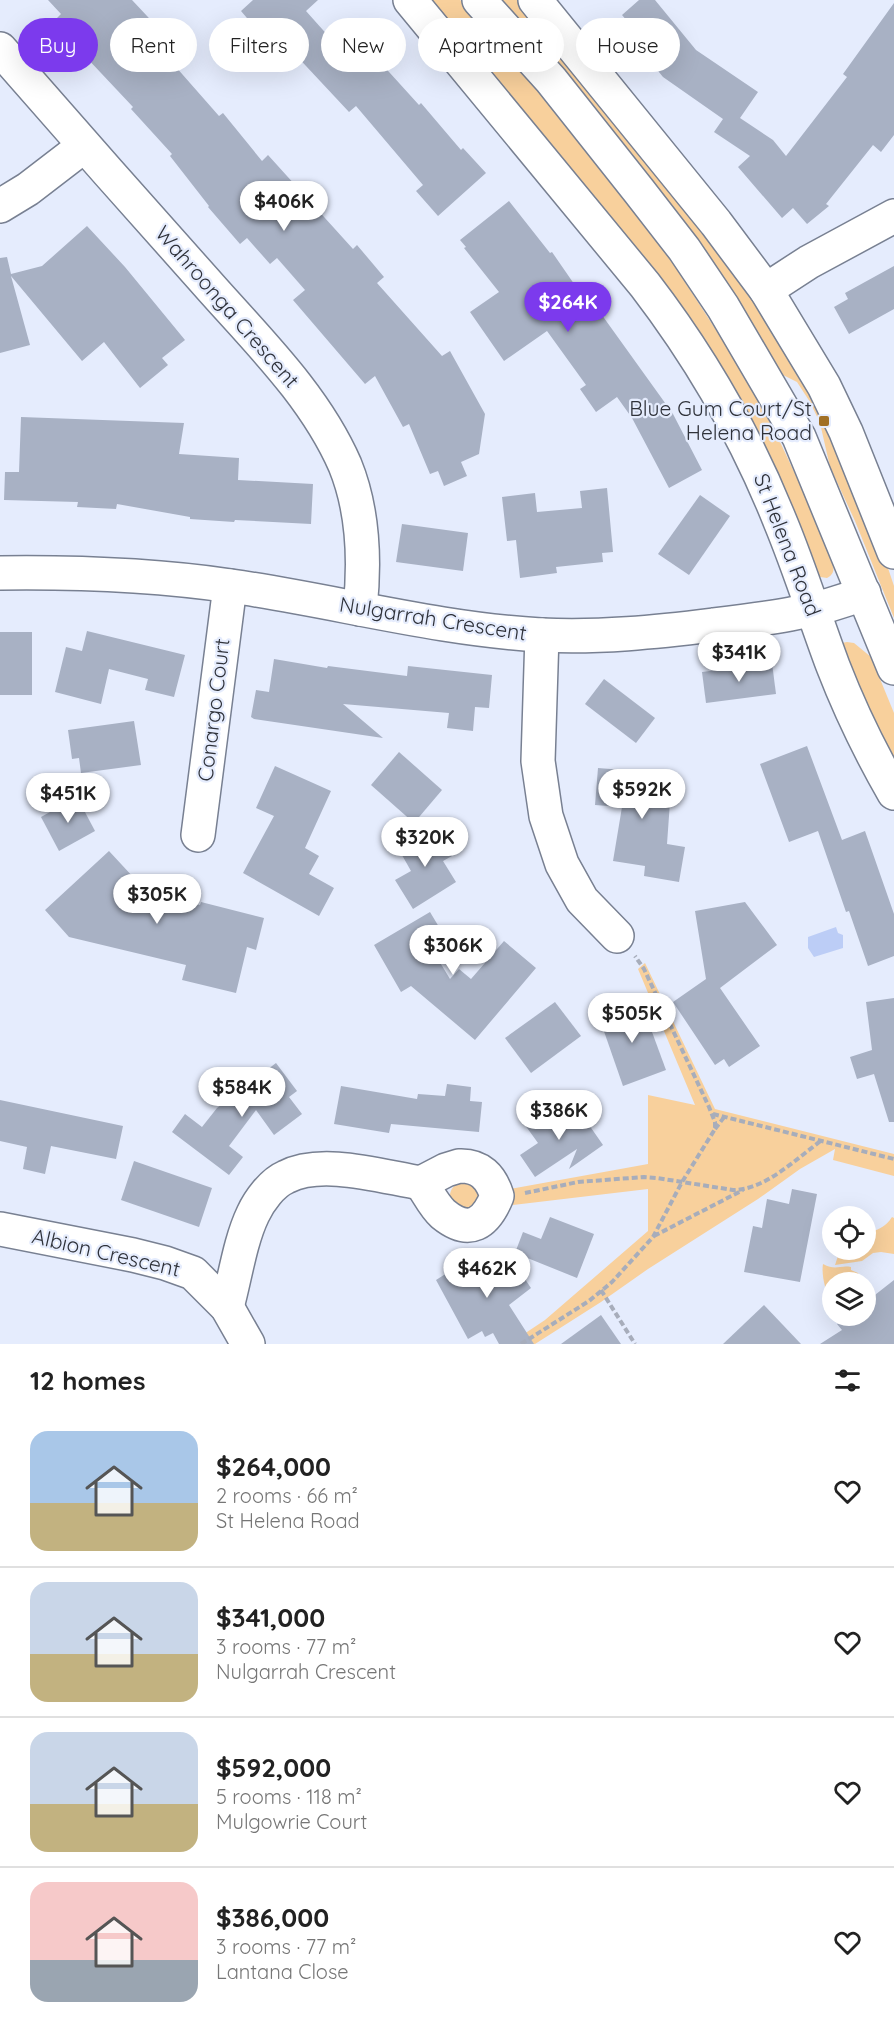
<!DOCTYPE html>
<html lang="en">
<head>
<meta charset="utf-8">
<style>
  :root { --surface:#fff; --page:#f6f6f6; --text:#222; --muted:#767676; --line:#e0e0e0; --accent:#7c3aed }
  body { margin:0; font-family:Quicksand,sans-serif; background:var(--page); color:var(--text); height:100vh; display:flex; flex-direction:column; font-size:22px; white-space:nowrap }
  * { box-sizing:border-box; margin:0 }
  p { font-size:20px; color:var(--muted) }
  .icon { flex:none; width:33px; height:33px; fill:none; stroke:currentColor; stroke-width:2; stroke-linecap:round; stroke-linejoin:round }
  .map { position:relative; height:1344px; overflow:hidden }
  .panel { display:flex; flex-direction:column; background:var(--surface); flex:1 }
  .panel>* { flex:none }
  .hud { position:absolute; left:18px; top:18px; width:858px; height:54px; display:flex; gap:12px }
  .tools { position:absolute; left:822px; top:1206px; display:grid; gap:12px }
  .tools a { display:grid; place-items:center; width:54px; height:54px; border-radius:50%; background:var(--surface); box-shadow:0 6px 24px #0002; font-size:30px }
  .price { position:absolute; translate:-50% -51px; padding:0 14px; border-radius:21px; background:#fff; color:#222; font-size:20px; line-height:39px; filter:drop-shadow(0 2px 3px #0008) }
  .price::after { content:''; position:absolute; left:50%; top:36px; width:18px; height:14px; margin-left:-9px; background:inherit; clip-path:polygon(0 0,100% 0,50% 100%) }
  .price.active { background:var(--accent); color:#fff }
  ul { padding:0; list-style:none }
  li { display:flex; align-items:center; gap:18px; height:150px; padding:0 30px }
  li+li { border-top:2px solid var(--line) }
  li span { display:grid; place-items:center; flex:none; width:168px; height:120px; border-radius:18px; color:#555 }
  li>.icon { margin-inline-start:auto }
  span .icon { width:72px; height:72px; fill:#fffc; stroke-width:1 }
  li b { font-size:26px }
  h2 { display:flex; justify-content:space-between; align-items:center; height:72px; padding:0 30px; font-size:26px }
  .tag { padding:0 21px; border-radius:27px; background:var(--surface); box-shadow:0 6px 24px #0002; font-size:21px; line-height:54px }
  .tag.active { background:var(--accent); color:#fff }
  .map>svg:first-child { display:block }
</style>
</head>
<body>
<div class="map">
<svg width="894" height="1344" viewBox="0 0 894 1344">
  <rect width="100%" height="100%" fill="#e5ecfd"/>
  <!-- green -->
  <g fill="#f8d09c">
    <path d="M426 0H460L464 3 543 91 659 242 729 350 757 398 781 444 815 516 833 563C834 570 834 574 827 578L814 576 784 505Z"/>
    <polygon points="498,0 521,0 612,111 791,351 878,538 894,586 894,618 855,521 830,467 820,423 810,402 797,382 783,375 750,322"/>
    <polygon points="847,642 854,643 871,657 894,713 894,770 869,722 842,643"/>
    <polygon points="645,963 715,1109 894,1154 894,1176 833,1160 835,1149 800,1169 758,1199 648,1269 601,1302 535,1344 509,1344 545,1320 648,1231 648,1189 513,1205 510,1189 648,1164 648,1095 695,1105 638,969"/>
    <path d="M476 1180 487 1193 471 1214 450 1200C448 1183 463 1181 476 1180Z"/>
    <path d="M892 1217 894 1218V1254L881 1252 873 1253 862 1261 835 1265 840 1250H866V1233C876 1231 886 1227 892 1217Z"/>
    <path d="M823 1264C836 1271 839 1265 851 1267V1270L858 1273 861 1279 858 1280V1282H832V1303C826 1294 821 1275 823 1264Z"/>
  </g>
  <!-- water -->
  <polygon fill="#bccdf6" points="836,927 838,933 843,935 843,948 814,957 808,948 808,937"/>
  <!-- building -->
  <g fill="#a8b1c4">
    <polygon points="48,0 132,0 178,49 168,58 219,116 223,113 262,161 268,155 353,249 357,245 384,277 377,283 442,356 450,351 485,414 479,454 461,462 467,476 444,486 438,471 430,474 409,424 403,427 375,376 365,384 293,300 305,290 277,258 270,264 247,238 240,244 208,207 209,206 170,156 172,154 131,109 133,107 53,22 61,14"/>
    <polygon points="253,0 318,0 306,11 331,39 350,22 373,48 370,51 419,105 421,103 461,150 463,148 486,173 438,216 416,191 423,185 356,106 349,112 278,36 269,44 241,11"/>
    <polygon points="639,0 655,0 696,50 758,92 740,118 773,140 786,156 847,77 843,74 894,3 894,135 881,152 873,145 826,204 829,206 807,224 793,208 782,218 738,167 750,156 714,132 723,119 663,77 627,33 633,28 622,15"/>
    <polygon points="509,201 550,253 552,252 590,307 594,304 673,414 702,470 669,488 632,418 617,397 596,412 580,389 586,385 547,331 504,361 470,312 499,292 464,248 466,247 460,240"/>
    <polygon points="87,226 125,267 185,340 162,358 168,365 140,388 104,342 82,361 11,276 30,345 0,353 0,258 7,257 11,274 42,266"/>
    <polygon points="894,266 894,309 849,334 834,307 848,299 845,293"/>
    <polygon points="21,417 184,423 179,454 239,458 238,480 313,484 311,524 235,520 234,522 190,519 190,517 117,504 116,509 77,507 78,502 4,500 5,472 19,472"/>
    <polygon points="607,488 613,552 602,553 603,562 556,567 557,573 520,578 516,540 507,541 502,497 535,493 537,512 582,508 580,491"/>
    <polygon points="700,495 730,516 689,575 658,554"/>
    <polygon points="402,524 468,533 463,571 396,562"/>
    <polygon points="87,631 185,655 174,697 145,690 148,679 109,669 101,704 55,692 66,647 82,651"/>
    <rect x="0" y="632" width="32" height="63"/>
    <polygon points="274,659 327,668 328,666 407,676 408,666 492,675 489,708 475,707 473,731 447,728 449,713 343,704 383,738 254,719 251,717 256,690 269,692"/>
    <polygon points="772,663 776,694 706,703 702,672"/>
    <polygon points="604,679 655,718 636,743 585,704"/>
    <polygon points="134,721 141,765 81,773 79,758 72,759 68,730"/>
    <polygon points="807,746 842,840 865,831 894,914 894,956 868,966 849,911 846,912 818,831 789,842 760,764"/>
    <polygon points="399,752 442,790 414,823 371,785"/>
    <polygon points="275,766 331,791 305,848 319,856 309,874 334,888 319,916 243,873 274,816 256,808"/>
    <polygon points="598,768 672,774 667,844 685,847 679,882 644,876 645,866 613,861 622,807 595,805"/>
    <polygon points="77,797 95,831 59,851 41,817"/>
    <polygon points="433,826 452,856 443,861 456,882 413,909 395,880 411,871 398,848"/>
    <polygon points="109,851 147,892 200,905 201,902 264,918 256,950 247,947 236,993 182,980 186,965 69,937 45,910"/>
    <polygon points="745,902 777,945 720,988 760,1046 729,1067 724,1059 715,1065 673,1002 706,979 695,911"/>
    <polygon points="430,912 442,932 427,941 450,979 459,969 471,979 504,941 536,968 475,1040 411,986 401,992 374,945"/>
    <polygon points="894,998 894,1122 889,1122 874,1074 857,1079 850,1057 872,1050 866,1002"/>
    <polygon points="555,1002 581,1036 531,1073 505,1038"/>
    <polygon points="641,1002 666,1070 623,1086 599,1017"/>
    <polygon points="276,1063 297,1091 289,1097 302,1114 274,1135 256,1110 229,1146 243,1157 229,1175 172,1132 185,1114 202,1127 217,1108"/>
    <polygon points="447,1084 471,1087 470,1101 482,1102 479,1132 391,1124 389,1133 334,1124 341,1086 417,1099 418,1094 445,1096"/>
    <polygon points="0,1100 123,1126 116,1159 51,1146 45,1174 23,1169 27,1147 0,1141"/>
    <polygon points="553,1105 565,1123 580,1112 603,1145 569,1169 577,1149 535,1177 520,1155 538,1143 525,1125"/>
    <polygon points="134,1161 212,1188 199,1227 121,1200"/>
    <polygon points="792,1189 817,1194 800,1282 744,1272 753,1226 762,1228 767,1199 789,1204"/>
    <polygon points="550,1217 594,1234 577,1278 515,1253 523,1232 541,1239"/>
    <polygon points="477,1254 487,1270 510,1257 531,1288 509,1305 534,1344 499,1344 493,1333 485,1337 482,1331 468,1339 436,1280"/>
    <polygon points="894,1280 894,1344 820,1344 842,1330 837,1324 849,1316 866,1316 866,1302"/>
    <polygon points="764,1305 801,1344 723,1344"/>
    <polygon points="601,1315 621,1344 561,1344"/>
  </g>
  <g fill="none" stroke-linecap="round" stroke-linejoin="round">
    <!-- minor casing -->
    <g stroke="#788092" stroke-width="36">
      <g id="minor">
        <path d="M410 0 645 285C701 358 746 436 780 521 800 569 815 618 833 666 850 710 871 753 894 793"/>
        <polyline points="535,0 716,223 766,290 824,386 846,432 894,552"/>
        <path d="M0 49C68 127 136 204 205 281 255 338 314 394 345 465 363 509 365 562 360 609"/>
        <polyline points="0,206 28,189 84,146"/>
        <polyline points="766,290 809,262 894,216"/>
        <path d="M0 573C77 572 155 575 231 586 335 601 436 629 541 635 598 638 657 632 713 625 764 619 816 613 864 593"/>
        <polyline points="542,635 538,761 546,816 562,864 582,900 617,936"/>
        <polyline points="198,835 230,586"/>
        <path d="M459 1166C480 1165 491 1177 497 1196 486 1223 470 1236 443 1214 434 1206 428 1193 421 1183L446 1170Z"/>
        <polyline points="0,1229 133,1255 165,1263 193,1273 227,1307 248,1344"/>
        <path d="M227 1307C235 1278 240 1241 253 1214 259 1201 272 1183 286 1177 322 1158 383 1177 421 1183"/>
      </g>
    </g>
    <!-- major casing -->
    <g stroke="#788092" stroke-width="36">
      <polyline id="major" points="479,0 551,80 639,191 684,249 723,307 799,437 894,668"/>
    </g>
    <!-- path -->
    <g stroke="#a7adbb" stroke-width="4" stroke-dasharray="6 3" stroke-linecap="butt">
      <polyline points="713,1114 894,1159"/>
      <polyline points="715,1129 725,1116"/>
      <path d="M525 1193 578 1182 644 1177 657 1178 733 1190C765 1190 796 1159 822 1140"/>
      <polyline points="654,1236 743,1190"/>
      <polyline points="601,1290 635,1344"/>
      <polyline points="521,1344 589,1301 612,1282 653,1237 682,1182 715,1129 715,1122 709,1107 644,969 635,956"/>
    </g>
    <!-- minor -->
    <use href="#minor" stroke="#fff" stroke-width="33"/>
    <!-- major -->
    <use href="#major" stroke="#fff" stroke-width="33"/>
  </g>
  <!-- markers -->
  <rect fill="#a17025" stroke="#e5ecfd" stroke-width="2" x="818" y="415" width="12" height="12" rx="3"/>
  <g text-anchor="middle" stroke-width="4.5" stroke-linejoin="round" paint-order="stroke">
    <!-- street labels -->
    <g font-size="21" fill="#2f323a" stroke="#e5ecfd">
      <text transform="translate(227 307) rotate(49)" y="7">Wahroonga Crescent</text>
      <text transform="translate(787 545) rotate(69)" y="7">St Helena Road</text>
      <text transform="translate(433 619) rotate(9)" y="7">Nulgarrah Crescent</text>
      <text transform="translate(214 710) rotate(-83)" y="7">Conargo Court</text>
      <text transform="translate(106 1253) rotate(13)" y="7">Albion Crescent</text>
    </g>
    <!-- poi labels -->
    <g font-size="21" fill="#2f323a" stroke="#e5ecfd" text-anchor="end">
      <text x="812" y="416">Blue Gum Court/St<tspan x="812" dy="24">Helena Road</tspan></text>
    </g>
  </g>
</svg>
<div class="tools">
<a><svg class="icon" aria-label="locate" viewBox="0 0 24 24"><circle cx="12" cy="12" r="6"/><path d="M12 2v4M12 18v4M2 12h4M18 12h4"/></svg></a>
<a><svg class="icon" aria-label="layers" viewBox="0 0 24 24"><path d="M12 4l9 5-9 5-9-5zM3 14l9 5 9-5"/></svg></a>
</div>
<b class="price" style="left:284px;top:232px">$406K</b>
<b class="price active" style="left:568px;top:333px">$264K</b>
<b class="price" style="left:739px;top:683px">$341K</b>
<b class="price" style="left:642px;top:820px">$592K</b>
<b class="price" style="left:68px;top:824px">$451K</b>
<b class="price" style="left:425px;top:868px">$320K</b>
<b class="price" style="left:157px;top:925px">$305K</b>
<b class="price" style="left:453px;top:976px">$306K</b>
<b class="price" style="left:632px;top:1044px">$505K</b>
<b class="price" style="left:242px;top:1118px">$584K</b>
<b class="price" style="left:559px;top:1141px">$386K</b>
<b class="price" style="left:487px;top:1299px">$462K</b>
<div class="hud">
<a class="tag active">Buy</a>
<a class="tag">Rent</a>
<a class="tag">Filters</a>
<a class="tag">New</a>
<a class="tag">Apartment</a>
<a class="tag">House</a>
</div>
</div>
<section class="panel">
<h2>12 homes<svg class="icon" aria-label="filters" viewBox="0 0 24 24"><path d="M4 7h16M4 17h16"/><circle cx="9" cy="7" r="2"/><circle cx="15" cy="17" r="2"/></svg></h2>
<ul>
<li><span style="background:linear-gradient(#a9c7e8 60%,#c2b280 0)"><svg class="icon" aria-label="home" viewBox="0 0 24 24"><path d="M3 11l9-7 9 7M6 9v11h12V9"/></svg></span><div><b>$264,000</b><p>2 rooms · 66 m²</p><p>St Helena Road</p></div><svg class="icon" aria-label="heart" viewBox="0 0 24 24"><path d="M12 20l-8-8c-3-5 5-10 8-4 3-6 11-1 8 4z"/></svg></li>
<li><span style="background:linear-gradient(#c9d6e8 60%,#c2b280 0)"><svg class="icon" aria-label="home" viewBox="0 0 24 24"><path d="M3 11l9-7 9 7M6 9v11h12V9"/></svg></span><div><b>$341,000</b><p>3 rooms · 77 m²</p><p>Nulgarrah Crescent</p></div><svg class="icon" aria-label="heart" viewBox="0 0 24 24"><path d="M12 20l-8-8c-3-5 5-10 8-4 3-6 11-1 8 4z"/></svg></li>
<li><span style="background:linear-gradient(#c9d6e8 60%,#c2b280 0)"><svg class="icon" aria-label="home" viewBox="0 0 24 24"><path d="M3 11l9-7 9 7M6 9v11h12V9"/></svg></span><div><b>$592,000</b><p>5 rooms · 118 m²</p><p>Mulgowrie Court</p></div><svg class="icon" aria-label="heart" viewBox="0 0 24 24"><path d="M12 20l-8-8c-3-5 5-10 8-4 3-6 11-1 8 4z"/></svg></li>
<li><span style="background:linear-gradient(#f6c9c9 65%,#9aa5b1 0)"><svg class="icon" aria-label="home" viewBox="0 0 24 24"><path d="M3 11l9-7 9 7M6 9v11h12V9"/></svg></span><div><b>$386,000</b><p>3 rooms · 77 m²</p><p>Lantana Close</p></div><svg class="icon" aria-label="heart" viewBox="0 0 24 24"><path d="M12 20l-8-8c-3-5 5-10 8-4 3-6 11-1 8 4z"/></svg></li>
</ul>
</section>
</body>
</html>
